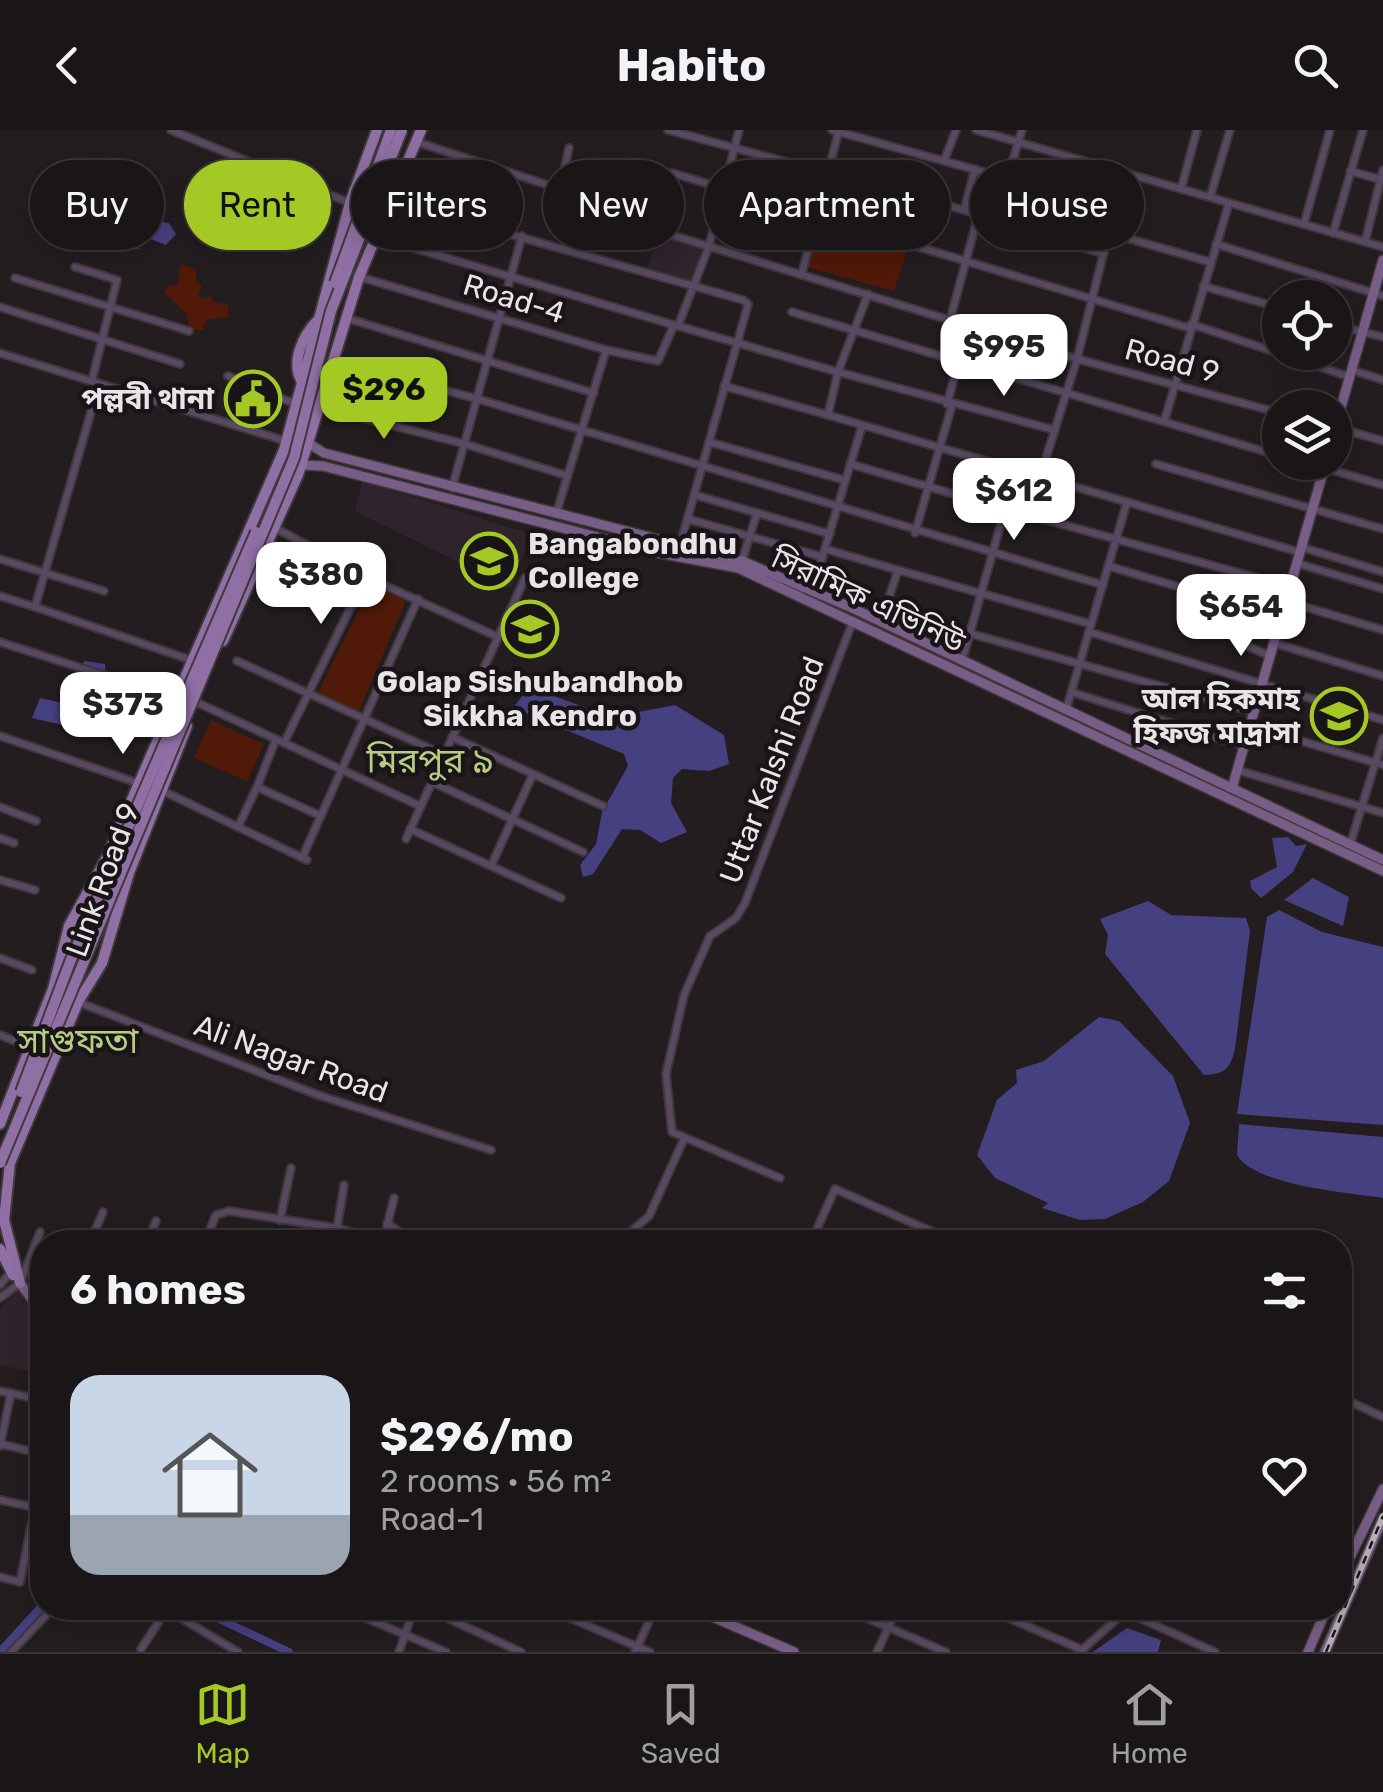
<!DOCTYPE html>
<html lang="en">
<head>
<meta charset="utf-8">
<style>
  :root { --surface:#1a1618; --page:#272325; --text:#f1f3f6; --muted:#9f9fa2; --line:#383537; --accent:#a4c824 }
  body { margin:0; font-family:Rubik,"Noto Sans Bengali",sans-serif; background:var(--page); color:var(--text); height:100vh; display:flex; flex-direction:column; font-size:38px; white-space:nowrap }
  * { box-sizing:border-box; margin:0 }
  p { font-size:32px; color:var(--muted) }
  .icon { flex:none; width:55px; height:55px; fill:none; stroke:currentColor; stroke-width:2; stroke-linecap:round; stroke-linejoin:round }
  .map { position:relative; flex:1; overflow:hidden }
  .details { position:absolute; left:30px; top:1100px; width:1322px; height:390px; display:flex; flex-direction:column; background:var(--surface); border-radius:40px; box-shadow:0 5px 25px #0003,0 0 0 2px var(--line) }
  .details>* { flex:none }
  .hud { position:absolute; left:30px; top:30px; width:1325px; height:90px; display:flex; gap:20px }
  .fabs { position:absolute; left:1262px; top:150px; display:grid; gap:20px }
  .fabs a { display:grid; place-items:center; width:90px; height:90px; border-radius:50%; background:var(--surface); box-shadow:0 5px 25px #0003,0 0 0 2px var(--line); font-size:50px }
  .price { position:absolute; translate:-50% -85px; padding:0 22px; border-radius:20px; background:#fff; color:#222; font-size:32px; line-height:65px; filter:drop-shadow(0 2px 5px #0008) }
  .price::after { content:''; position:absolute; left:50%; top:60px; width:30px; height:22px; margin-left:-15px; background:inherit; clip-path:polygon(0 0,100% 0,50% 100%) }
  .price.current { background:var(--accent); color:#111 }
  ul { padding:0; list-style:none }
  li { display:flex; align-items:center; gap:30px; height:250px; padding:0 40px }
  li span { display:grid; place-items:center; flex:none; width:280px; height:200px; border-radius:30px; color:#555 }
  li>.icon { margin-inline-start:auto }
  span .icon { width:120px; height:120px; fill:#fffc; stroke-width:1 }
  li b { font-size:42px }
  h2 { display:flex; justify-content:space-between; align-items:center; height:120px; padding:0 40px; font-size:42px }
  .pill { padding:0 35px; border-radius:45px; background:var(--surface); box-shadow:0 5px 25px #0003,0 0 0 2px var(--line); font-size:35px; line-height:90px }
  .pill.current { background:var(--accent); color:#111 }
  header { display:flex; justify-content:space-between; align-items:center; height:130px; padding:0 40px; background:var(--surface); font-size:45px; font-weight:700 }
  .tabs { display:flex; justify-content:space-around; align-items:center; height:140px; border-top:2px solid var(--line); background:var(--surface); font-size:28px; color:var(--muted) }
  .tabs a { display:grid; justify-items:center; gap:5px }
  .tabs .current { color:var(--accent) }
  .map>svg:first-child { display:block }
</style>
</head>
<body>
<header><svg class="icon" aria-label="back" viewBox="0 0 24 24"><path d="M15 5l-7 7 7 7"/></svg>Habito<svg class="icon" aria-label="search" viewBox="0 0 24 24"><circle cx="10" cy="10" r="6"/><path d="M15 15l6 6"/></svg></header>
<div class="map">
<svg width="1383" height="1522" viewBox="0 0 1383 1522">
  <rect width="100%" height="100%" fill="#231d20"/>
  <!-- built -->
  <g fill="#2f242b">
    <polygon points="659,102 703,115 691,154 647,141"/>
    <polygon points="363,351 530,404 511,458 355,381"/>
    <polygon points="18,1160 42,1190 42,1244 0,1235 0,1178"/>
  </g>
  <!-- green -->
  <g fill="#511908">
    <polygon points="818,91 908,117 894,161 804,136"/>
    <polygon points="181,134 196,140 196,150 202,156 198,165 205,169 211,165 213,172 228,175 228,187 206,190 203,200 190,200 186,183 165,163 167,156 178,155"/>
    <polygon points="371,456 406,470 358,584 318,563"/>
    <polygon points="211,590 264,614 247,651 194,628"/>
  </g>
  <!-- water -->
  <g fill="#45407f">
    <polygon points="133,89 144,100 158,100 162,92 169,93 176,104 166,115 138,104 139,119 115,117 114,100"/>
    <polygon points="84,531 105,534 106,560 86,557 67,596 32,588 40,568 67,574 71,570"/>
    <polygon points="529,557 598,582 633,583 675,575 724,605 729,634 709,641 682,639 673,648 671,673 687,702 661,713 640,700 622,699 593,744 583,747 580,735 596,714 602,682 628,636 624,624 513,578"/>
    <polygon points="1288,707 1296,716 1307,714 1293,742 1261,768 1251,758 1250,751 1277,737 1272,708"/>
    <polygon points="1313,748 1349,767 1343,796 1284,770"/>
    <path d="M1148 771 1171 785 1246 788 1250 801 1235 919C1230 939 1225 944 1204 945L1105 824 1108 805 1100 789Z"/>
    <polygon points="1279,780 1322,802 1383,817 1383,995 1237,984 1267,787"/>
    <polygon points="1099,887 1119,891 1173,946 1190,993 1169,1051 1143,1072 1105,1089 1080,1090 1042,1078 1048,1073 995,1048 977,1025 997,970 1017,953 1016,940 1044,931"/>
    <path d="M1239 994 1383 1007V1068C1348 1063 1254 1055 1237 1025Z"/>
    <polygon points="1127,1498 1161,1510 1158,1522 1093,1522"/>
  </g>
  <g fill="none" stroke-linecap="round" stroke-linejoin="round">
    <!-- canal -->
    <g stroke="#45407f" stroke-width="8">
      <polyline points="196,1478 289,1522"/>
      <polyline points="0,1522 42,1476"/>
    </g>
    <!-- street casing -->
    <g stroke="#3f393c" stroke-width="10">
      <g id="street">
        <polyline points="171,0 350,73"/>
        <polyline points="668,0 964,80 1104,124"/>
        <polyline points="832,0 1009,49 1113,87"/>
        <polyline points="976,0 1383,117"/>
        <polyline points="417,12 560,59 557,70 1077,229 1280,283"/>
        <polyline points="944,31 956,0"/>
        <polyline points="1350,41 1382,50"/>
        <polyline points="672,43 1189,198"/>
        <polyline points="560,59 569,18"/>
        <polyline points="1181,59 1197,0"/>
        <polyline points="1210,67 1230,0"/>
        <polyline points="392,71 743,170 748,174 746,182 709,312"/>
        <polyline points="964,80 975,39"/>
        <polyline points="451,87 462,27"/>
        <polyline points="994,92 1022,0"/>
        <polyline points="1304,94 1330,0"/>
        <polyline points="496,99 513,44"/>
        <polyline points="1109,103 1210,132"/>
        <polyline points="1333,103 1363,0"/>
        <polyline points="376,107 674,195"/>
        <polyline points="1365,112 1383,40"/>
        <polyline points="1216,114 1383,166"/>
        <polyline points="75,137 117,150 92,250"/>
        <polyline points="802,143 839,0"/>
        <polyline points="360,147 606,220 658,231 674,195 678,196 709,116 739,0"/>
        <polyline points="15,148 189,201"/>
        <polyline points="1203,156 1280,178"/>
        <polyline points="868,164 838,242 1055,300"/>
        <polyline points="0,177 180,234"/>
        <polyline points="792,182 1280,326"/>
        <polyline points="346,188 594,263"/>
        <polyline points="950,190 978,86"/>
        <polyline points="1191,194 1350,247"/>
        <polyline points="1335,195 1383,207"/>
        <polyline points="678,196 838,242 828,285 1299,422"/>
        <polyline points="0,223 286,311"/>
        <polyline points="332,231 478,269 1103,455"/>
        <polyline points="973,239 990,201"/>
        <polyline points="1352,240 1383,250"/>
        <polyline points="228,246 293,273"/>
        <polyline points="724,256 828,285"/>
        <polyline points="947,274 958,234"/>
        <polyline points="319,277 465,314 568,346"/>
        <polyline points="1164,292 1229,73"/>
        <polyline points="1335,297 1383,311"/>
        <polyline points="1304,332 1383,355"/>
        <polyline points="850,334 1005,379"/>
        <polyline points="1156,334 1383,399"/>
        <polyline points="1040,347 1077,229 1124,42"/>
        <polyline points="452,358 522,106"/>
        <polyline points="695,365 830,404"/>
        <polyline points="1010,380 1290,457"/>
        <polyline points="556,384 606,220"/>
        <polyline points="688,389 823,427"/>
        <polyline points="275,398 377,452 498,507"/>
        <polyline points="915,403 952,275"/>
        <polyline points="680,415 709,312 844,350"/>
        <polyline points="1301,417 1383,442"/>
        <polyline points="825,419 898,440"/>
        <polyline points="0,429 104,461"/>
        <polyline points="742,431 757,383"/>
        <polyline points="1296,433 1383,459"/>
        <polyline points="1108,436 1281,487"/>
        <polyline points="812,461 862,296"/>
        <polyline points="0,466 35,477 99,254"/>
        <polyline points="1285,471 1383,500"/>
        <polyline points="35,477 191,530"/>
        <polyline points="885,480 1254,582"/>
        <polyline points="881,492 898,440 1091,494"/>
        <polyline points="1089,502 1383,590"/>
        <polyline points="0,512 175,568"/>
        <polyline points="1274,513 1383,546"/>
        <polyline points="1245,515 1270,526"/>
        <polyline points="237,531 444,625"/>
        <polyline points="962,531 1005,379 1010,380 1022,342"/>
        <polyline points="1071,562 1244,616"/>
        <polyline points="196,572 420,676"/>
        <polyline points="1066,580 1127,372"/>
        <polyline points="1250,596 1383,635"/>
        <polyline points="0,606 138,653"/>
        <polyline points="452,607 603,676"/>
        <polyline points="276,609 257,657 321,686"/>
        <polyline points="284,613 366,446"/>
        <polyline points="1237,640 1383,683"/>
        <polyline points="432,652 583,722"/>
        <polyline points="163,661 307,730"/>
        <polyline points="0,677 36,691"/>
        <polyline points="238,697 257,657"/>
        <polyline points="410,699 561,768"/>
        <polyline points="0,708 14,713"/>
        <polyline points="406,709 525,448"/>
        <polyline points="1350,715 1383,608"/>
        <polyline points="302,728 418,469"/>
        <polyline points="491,736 533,644"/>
        <polyline points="0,750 35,760"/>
        <polyline points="0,828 32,840"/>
        <polyline points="78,872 318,965 491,1020"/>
        <polyline points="0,905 30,917"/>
        <polyline points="780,1048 672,1002 666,944 684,865 710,806 736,788 745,773 853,491"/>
        <polyline points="280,1090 291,1038"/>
        <polyline points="387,1093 413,1112"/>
        <polyline points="337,1098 344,1055"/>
        <polyline points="525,1107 569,1112"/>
        <polyline points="813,1108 824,1112"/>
        <polyline points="90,1112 103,1082"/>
        <polyline points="147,1112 156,1091"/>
        <polyline points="205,1112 216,1085 229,1081 337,1098 384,1111"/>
        <polyline points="383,1112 394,1068"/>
        <polyline points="619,1112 649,1086 684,1009"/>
        <polyline points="811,1112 835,1059 956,1112"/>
        <polyline points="0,1155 10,1143"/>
        <polyline points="0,1168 20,1153 40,1102"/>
        <polyline points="0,1261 42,1270"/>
        <polyline points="1340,1267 1383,1287"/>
        <polyline points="1,1314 42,1324"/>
        <polyline points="0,1316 11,1263"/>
        <polyline points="0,1370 42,1379"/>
        <polyline points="0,1447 20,1452 42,1342"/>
        <polyline points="164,1478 238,1522"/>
        <polyline points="342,1478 446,1522"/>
        <polyline points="425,1478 521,1522"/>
        <polyline points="546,1478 650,1522"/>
        <polyline points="843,1478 946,1522"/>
        <polyline points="985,1478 1083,1520"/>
        <polyline points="1117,1478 1215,1522"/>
        <polyline points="141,1519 167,1479"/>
        <polyline points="1082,1520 1129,1478"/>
        <polyline points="11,1522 53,1478"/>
        <polyline points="399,1522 414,1478"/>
        <polyline points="635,1522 655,1478"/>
        <polyline points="877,1522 897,1478"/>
      </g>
    </g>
    <!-- secondary casing -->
    <g stroke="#3f393c" stroke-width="12">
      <g id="secondary">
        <polyline points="1335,298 1383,130"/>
        <polyline points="308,313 324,323 742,431 850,477 1383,730"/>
        <polyline points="301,335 323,336 659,423 738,438 1383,741"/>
        <polyline points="1232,658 1326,332"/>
        <polyline points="20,1153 42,1183"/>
        <polyline points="1340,1448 1383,1359"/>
        <polyline points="692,1478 794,1522"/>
        <polyline points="1308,1522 1327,1478"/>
        <polyline points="1325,1522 1383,1388"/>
      </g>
    </g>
    <!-- primary casing -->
    <g stroke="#3f393c" stroke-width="14">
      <g id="primary">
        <polyline points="354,61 367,50 385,58 389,78"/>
        <path d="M301 250C291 231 303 205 318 190"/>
        <polyline points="223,511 298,345 359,147 421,0"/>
        <polyline points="0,994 53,859 69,796 106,729 284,320 350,73 377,0"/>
        <polyline points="0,1119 13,1145"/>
        <polyline points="20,1153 4,1090 10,1033 78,872 102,833 129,743 187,596"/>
      </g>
    </g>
    <!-- street -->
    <use href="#street" stroke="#584861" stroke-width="6"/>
    <!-- secondary -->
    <use href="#secondary" stroke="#785e87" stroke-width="9"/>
    <!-- primary -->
    <use href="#primary" stroke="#906fa4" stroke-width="10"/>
    <!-- rail casing -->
    <g stroke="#b7b1b4" stroke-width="6">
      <polyline id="rail" points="1326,1522 1383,1386"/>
    </g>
    <!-- rail -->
    <use href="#rail" stroke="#191417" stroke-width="2.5" stroke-dasharray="8" stroke-linecap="butt"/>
    <!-- primary-bridge casing -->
    <g stroke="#3f393c" stroke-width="14" stroke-linecap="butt">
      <g id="primary-bridge">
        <polyline points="335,153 391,0"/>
        <polyline points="21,962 70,832 256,402"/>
        <polyline points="0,1033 294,328 331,181 402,0"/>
      </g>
    </g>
    <!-- primary-bridge -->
    <use href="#primary-bridge" stroke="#906fa4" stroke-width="10"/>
  </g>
  <!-- icons -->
  <defs>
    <g id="civic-ring" transform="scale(2.875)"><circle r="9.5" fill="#191417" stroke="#a4c824" stroke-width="1.5"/><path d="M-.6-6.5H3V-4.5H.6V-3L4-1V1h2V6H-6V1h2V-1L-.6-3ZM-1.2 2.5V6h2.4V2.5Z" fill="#a4c824"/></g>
    <g id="university-ring" transform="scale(2.875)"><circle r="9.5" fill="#191417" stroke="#a4c824" stroke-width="1.5"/><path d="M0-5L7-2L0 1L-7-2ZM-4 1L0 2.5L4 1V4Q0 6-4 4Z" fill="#a4c824"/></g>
    <g id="school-ring" transform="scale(2.875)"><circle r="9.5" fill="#191417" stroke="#a4c824" stroke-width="1.5"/><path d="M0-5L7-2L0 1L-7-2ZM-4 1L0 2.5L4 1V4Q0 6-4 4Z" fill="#a4c824"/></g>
  </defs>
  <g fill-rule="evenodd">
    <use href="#civic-ring" x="253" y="269"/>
    <use href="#university-ring" x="489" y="431"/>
    <use href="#school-ring" x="530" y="499"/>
    <use href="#school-ring" x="1339" y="586"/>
  </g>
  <g text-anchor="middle" stroke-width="9" stroke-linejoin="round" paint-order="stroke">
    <!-- street labels -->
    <g font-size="30" fill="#e9e4e7" stroke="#191417">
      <text transform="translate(514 169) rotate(17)" y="10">Road-4</text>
      <text transform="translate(1172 231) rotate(15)" y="10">Road 9</text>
      <text transform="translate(868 470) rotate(25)" y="10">সিরামিক এভিনিউ</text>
      <text transform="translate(772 640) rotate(-69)" y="10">Uttar Kalshi Road</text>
      <text transform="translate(103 750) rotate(-70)" y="10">Link Road 9</text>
      <text transform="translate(291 929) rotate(20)" y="10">Ali Nagar Road</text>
    </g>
    <!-- poi labels -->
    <g font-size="30" font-weight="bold" fill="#e9e4e7" stroke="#191417" text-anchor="end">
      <text x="214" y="279">পল্লবী থানা</text>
      <text x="528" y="424" text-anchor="start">Bangabondhu<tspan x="528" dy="34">College</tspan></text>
      <text x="530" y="562" text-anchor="middle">Golap Sishubandhob<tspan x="530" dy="34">Sikkha Kendro</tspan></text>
      <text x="1300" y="579">আল হিকমাহ<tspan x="1300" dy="34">হিফজ মাদ্রাসা</tspan></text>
    </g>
    <!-- quarter labels -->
    <g font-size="35" fill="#b7cd84" stroke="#191417">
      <text x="430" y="643">মিরপুর ৯</text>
      <text x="78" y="923">সাগুফতা</text>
    </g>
  </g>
</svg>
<div class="fabs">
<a><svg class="icon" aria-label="locate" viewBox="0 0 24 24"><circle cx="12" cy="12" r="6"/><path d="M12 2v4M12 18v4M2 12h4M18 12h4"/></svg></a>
<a><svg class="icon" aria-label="layers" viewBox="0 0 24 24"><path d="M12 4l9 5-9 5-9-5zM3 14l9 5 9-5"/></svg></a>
</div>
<b class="price" style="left:1004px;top:269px">$995</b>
<b class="price current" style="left:384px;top:312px">$296</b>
<b class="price" style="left:1014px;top:413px">$612</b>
<b class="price" style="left:321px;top:497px">$380</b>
<b class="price" style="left:1241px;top:529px">$654</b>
<b class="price" style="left:123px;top:627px">$373</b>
<div class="hud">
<a class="pill">Buy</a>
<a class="pill current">Rent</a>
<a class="pill">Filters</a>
<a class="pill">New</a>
<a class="pill">Apartment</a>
<a class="pill">House</a>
</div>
<section class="details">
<h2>6 homes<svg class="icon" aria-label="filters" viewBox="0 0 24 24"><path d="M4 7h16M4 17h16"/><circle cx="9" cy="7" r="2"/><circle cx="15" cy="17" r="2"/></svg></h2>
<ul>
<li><span style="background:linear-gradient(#c9d6e8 70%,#9aa5b1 0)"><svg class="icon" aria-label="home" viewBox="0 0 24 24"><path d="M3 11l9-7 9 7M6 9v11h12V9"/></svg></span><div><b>$296/mo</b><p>2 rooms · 56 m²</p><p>Road-1</p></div><svg class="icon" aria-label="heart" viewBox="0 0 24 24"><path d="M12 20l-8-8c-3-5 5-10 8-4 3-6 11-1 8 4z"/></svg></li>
</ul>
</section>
</div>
<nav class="tabs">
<a class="current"><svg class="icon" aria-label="map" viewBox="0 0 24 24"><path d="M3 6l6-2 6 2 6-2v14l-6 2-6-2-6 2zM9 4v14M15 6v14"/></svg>Map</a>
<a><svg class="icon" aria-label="saved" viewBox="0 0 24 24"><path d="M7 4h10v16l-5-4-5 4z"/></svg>Saved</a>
<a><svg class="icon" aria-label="home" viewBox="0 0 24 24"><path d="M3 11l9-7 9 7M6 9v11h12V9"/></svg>Home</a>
</nav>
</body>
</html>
